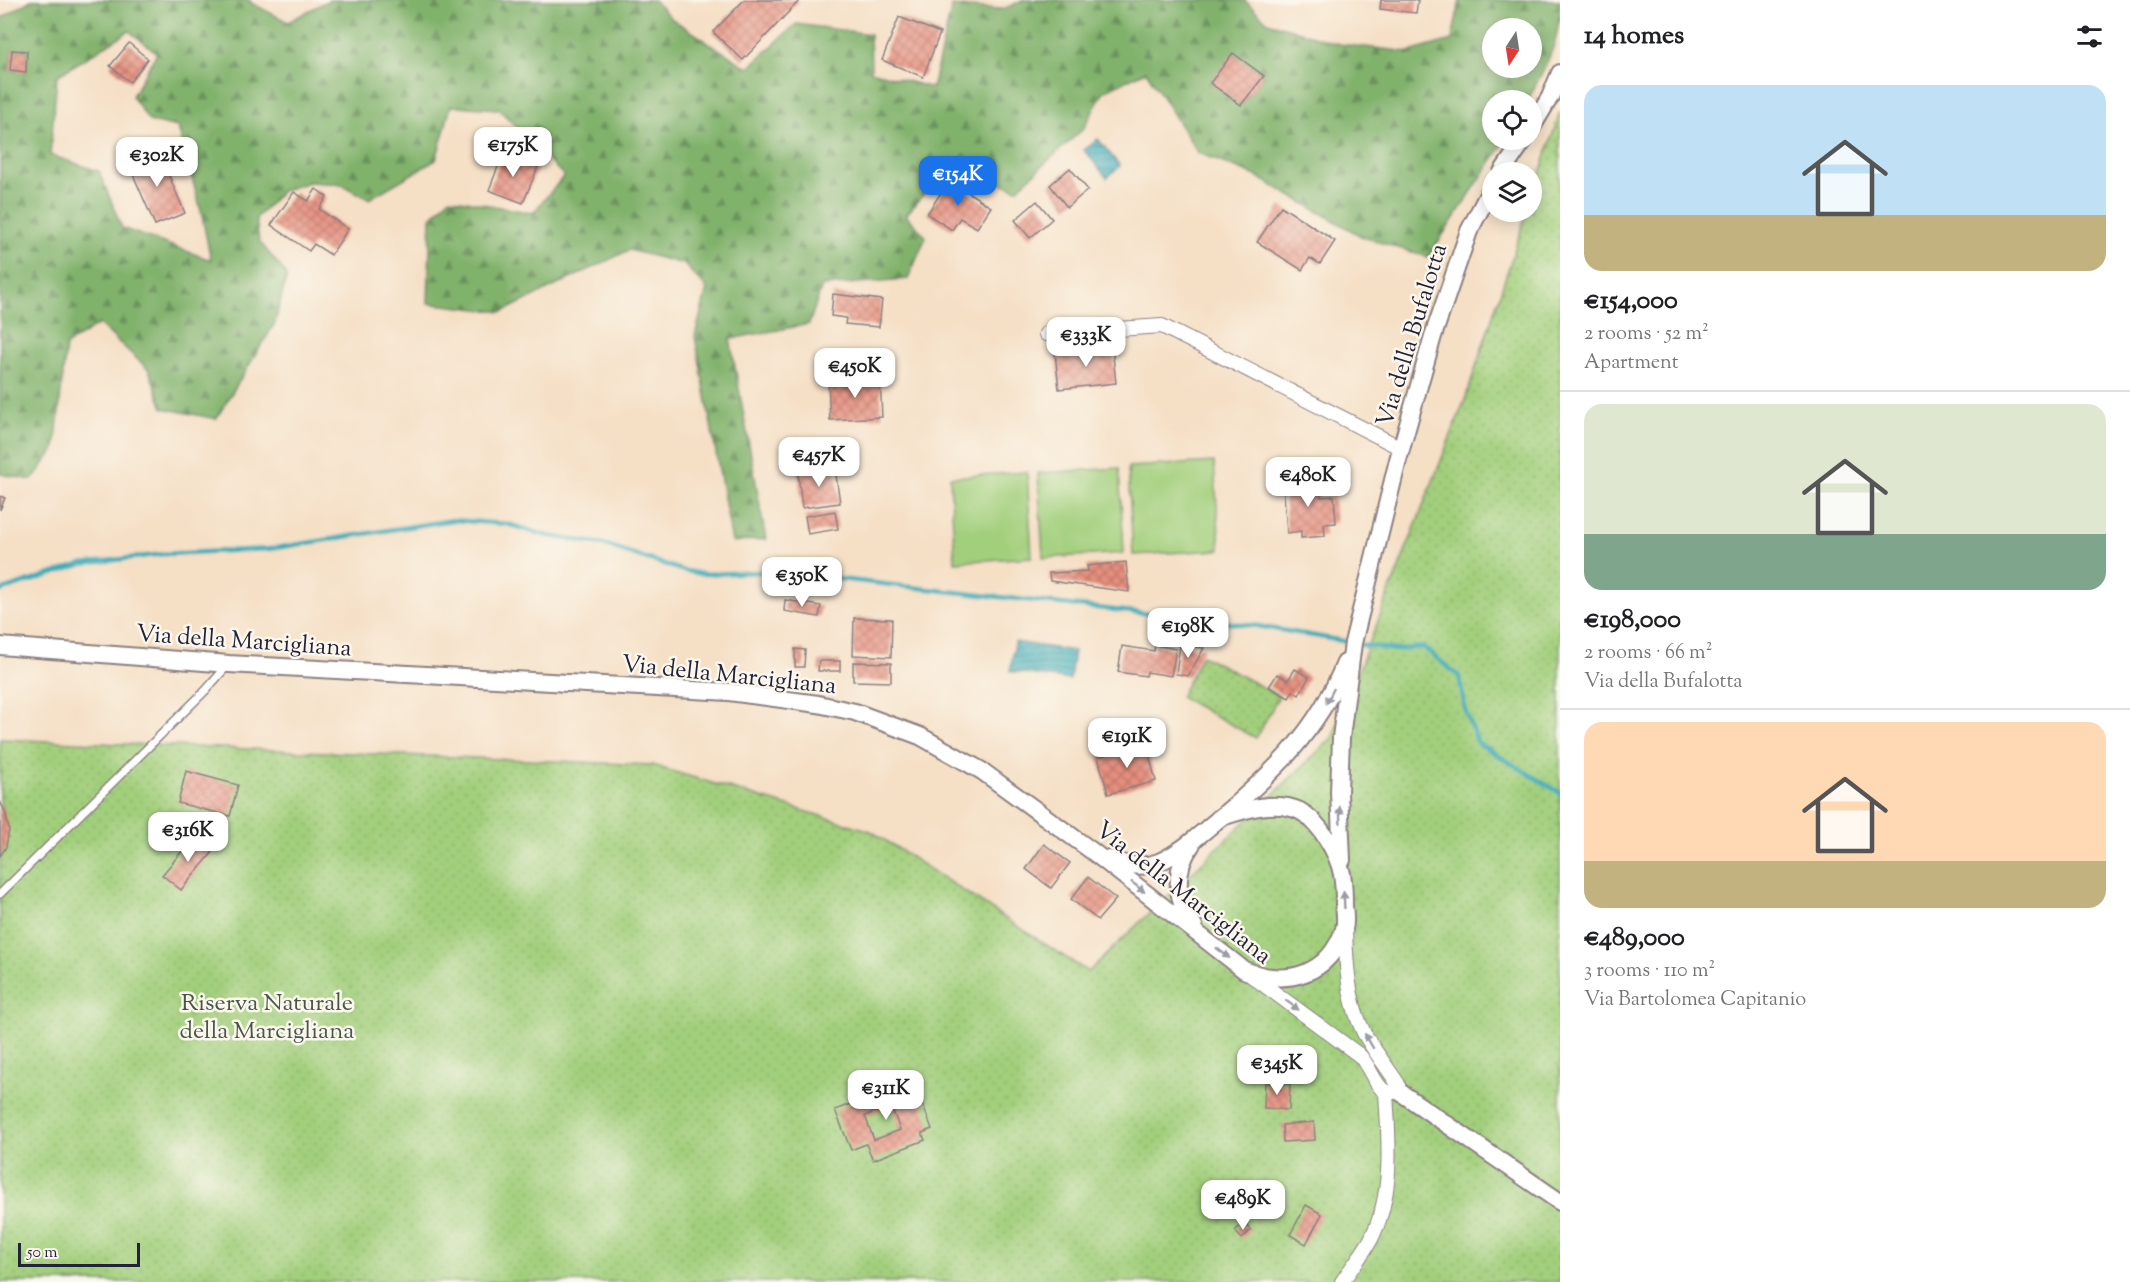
<!DOCTYPE html>
<html lang="en">
<head>
<meta charset="utf-8">
<style>
  :root { --surface:#fff; --page:#f2f2f2; --text:#202124; --muted:#757577; --line:#e0e0e0; --accent:#1a73e8 }
  body { margin:0; font-family:"Sorts Mill Goudy",serif; background:var(--page); color:var(--text); height:100vh; display:flex; flex-direction:column; font-size:22px; white-space:nowrap }
  * { box-sizing:border-box; margin:0 }
  p { font-size:20px; color:var(--muted) }
  .icon { flex:none; width:33px; height:33px; fill:none; stroke:currentColor; stroke-width:2; stroke-linecap:round; stroke-linejoin:round }
  .map { position:relative; flex:1; overflow:hidden }
  .sheet { display:flex; flex-direction:column; background:var(--surface); width:570px }
  .sheet>* { flex:none }
  .needle { width:39px; rotate:192deg }
  .controls { position:absolute; left:1482px; top:18px; display:grid; gap:12px }
  .controls a { display:grid; place-items:center; width:60px; height:60px; border-radius:50%; background:var(--surface); box-shadow:0 3px 15px #0003; font-size:30px }
  .scale { position:absolute; left:18px; bottom:15px; width:122px; box-sizing:border-box; padding-left:6px; border:3px solid #22223b; border-top:0; font-size:16px; line-height:21px; white-space:nowrap; color:#22223b; -webkit-text-stroke:4px #fbf7ec; paint-order:stroke }
  .price { position:absolute; translate:-50% -51px; padding:0 14px; border-radius:12px; background:#fff; color:#222; font-size:20px; line-height:39px; filter:drop-shadow(0 2px 3px #0008) }
  .price::after { content:''; position:absolute; left:50%; top:36px; width:18px; height:14px; margin-left:-9px; background:inherit; clip-path:polygon(0 0,100% 0,50% 100%) }
  .price.on { background:var(--accent); color:#fff }
  ul { padding:0; list-style:none }
  li { display:grid; align-content:center; gap:12px; height:318px; padding:0 24px }
  li+li { border-top:2px solid var(--line) }
  li span { display:grid; place-items:center; height:186px; border-radius:18px; color:#555 }
  li>.icon { margin-inline-start:auto }
  span .icon { width:108px; height:108px; fill:#fffc; stroke-width:1 }
  li b { font-size:26px }
  h2 { display:flex; justify-content:space-between; align-items:center; height:72px; padding:0 24px; font-size:26px }
  main { display:flex; flex:1; min-height:0 }
  .map>svg:first-child { display:block }
</style>
</head>
<body>
<main>
<div class="map">
<svg width="1560" height="1282" viewBox="0 0 1560 1282">
  <defs>
    <pattern id="forest-firs" width="22" height="20" patternUnits="userSpaceOnUse" patternTransform="scale(1.5)"><rect width="22" height="20" fill="#81b26c"/><path d="M5 1l3.5 6h-7zM16 11l3.5 6h-7z" fill="#69905a"/></pattern>
    <pattern id="park-dots" width="8" height="8" patternUnits="userSpaceOnUse" patternTransform="scale(1.5)"><rect width="8" height="8" fill="#a2cf7c"/><path d="M2 2h.1M6 6h.1" fill="none" stroke="#8bb16c" stroke-width="1.8" stroke-linecap="round"/></pattern>
    <pattern id="water-rules" width="6" height="5" patternUnits="userSpaceOnUse" patternTransform="scale(1.5)"><rect width="6" height="5" fill="#3baab8"/><path d="M0 2.5h6" fill="none" stroke="#318a97"/></pattern>
    <pattern id="building-cross-hatch" width="8" height="8" patternUnits="userSpaceOnUse" patternTransform="scale(1.5)"><rect width="8" height="8" fill="#e68f7e"/><path d="M0 0l8 8M0 8l8-8" fill="none" stroke="#ba7468"/></pattern>
  </defs>
  <rect width="100%" height="100%" fill="#fbf7ec"/>
  <filter id="ink" filterUnits="userSpaceOnUse"><feTurbulence type="fractalNoise" baseFrequency=".0167" numOctaves="2"/><feDisplacementMap in="SourceGraphic" scale="12" xChannelSelector="R" yChannelSelector="G"/><feConvolveMatrix kernelMatrix="1 2 1 2 8 2 1 2 1" color-interpolation-filters="sRGB"/></filter>
  <filter id="wash" filterUnits="userSpaceOnUse"><feTurbulence type="fractalNoise" baseFrequency=".008" numOctaves="4" result="noise"/><feDisplacementMap in="SourceGraphic" scale="24" xChannelSelector="R" yChannelSelector="G"/><feGaussianBlur stdDeviation="1.35" result="paint"/><feColorMatrix in="noise" values="0 0 0 0 0 0 0 0 0 0 0 0 0 0 0 0 0 1.4 0 .05"/><feComposite in="paint" operator="in"/></filter>
  <g filter="url(#wash)">
    <rect width="100%" height="100%" fill="#f5dfc5"/>
    <!-- grass -->
    <g fill="#a2cf7c" stroke="#62785c" stroke-width="1.5">
      <polygon points="1214,462 1220,550 1133,555 1128,467"/>
      <polygon points="1119,468 1124,553 1043,558 1038,473"/>
      <polygon points="1027,472 1032,557 955,562 950,477"/>
    </g>
    <!-- forest -->
    <path fill="url(#forest-firs)" stroke="#526a54" stroke-width="1.5" fill-rule="evenodd" d="M31 0H250L251 3 288 22 329 0H654L672 19 748 68 796 24 870 34 871 71 932 88 952 6 1003 9 1024 0H1244L1268 22 1339 44 1409 52 1452 40 1460 0H1560C1560 45 1547 62 1528 100H1492V140H1506L1428 257 1363 237 1256 176 1198 153 1146 71 1104 91 1083 129 1017 189 948 165 906 215 926 237 908 279 822 286 809 324 730 339 766 539 732 542 695 336 707 289 684 264 629 250 502 312 428 303 431 217 450 198 533 213 564 176 499 109 451 106 436 160 369 199 340 184 309 182 282 191 256 218 259 241 287 275 275 323 216 419 163 408 149 370 99 324 66 345 55 449 32 480 0 474V19ZM1492 28H1532V68H1492ZM129 31 157 53 132 96 149 121 178 127 201 211 211 260 122 228 99 171 50 155 57 76ZM12 50 27 51 26 72 10 70ZM1233 53 1264 76 1241 105 1211 83Z"/>
    <!-- park -->
    <g fill="url(#park-dots)" stroke="#62785c" stroke-width="1.5">
      <polygon points="1560,112 1560,1282 0,1282 0,739 652,765 871,831 1088,972 1332,738 1466,397 1527,212 1532,212 1532,198"/>
      <polygon points="1202,655 1279,696 1256,738 1180,697"/>
    </g>
    <!-- water -->
    <g fill="url(#water-rules)" stroke="#2e667a" stroke-width="1.5">
      <polygon points="1098,139 1120,166 1107,178 1084,150"/>
      <polygon points="1015,642 1074,651 1070,680 1010,671"/>
    </g>
    <g fill="none" stroke-linecap="round" stroke-linejoin="round">
      <!-- stream -->
      <g stroke="#3baab8" stroke-width="4.5">
        <polyline points="0,591 82,564 163,554 269,549 452,520 507,524 548,536 603,544 681,570 702,574 762,572 786,573 1258,626 1349,642"/>
        <polyline points="1357,644 1396,650 1423,647 1459,676 1466,713 1478,743 1560,793"/>
      </g>
    </g>
    <g id="blocks">
      <!-- building -->
      <g fill="url(#building-cross-hatch)" fill-rule="evenodd">
        <polygon points="744,0 800,0 743,60 713,32"/>
        <polygon points="1381,0 1418,0 1416,13 1380,9"/>
        <polygon points="899,17 940,33 923,77 882,60"/>
        <polygon points="129,43 148,59 130,82 110,66"/>
        <polygon points="12,50 27,51 26,72 10,70"/>
        <polygon points="1233,53 1264,76 1241,105 1210,83"/>
        <polygon points="158,150 185,213 155,225 128,163"/>
        <polygon points="503,154 538,167 523,203 489,190"/>
        <polygon points="1070,168 1088,190 1067,207 1050,185"/>
        <polygon points="949,180 991,207 977,228 960,218 952,230 927,214"/>
        <polygon points="316,189 327,197 319,209 348,229 331,255 314,244 309,251 271,225 294,192 308,201"/>
        <polygon points="1037,201 1052,219 1030,238 1015,220"/>
        <polygon points="1281,206 1335,241 1320,264 1310,258 1302,270 1257,242"/>
        <polygon points="833,294 882,300 879,327 845,324 846,318 831,316"/>
        <polygon points="1112,347 1116,383 1059,389 1055,353"/>
        <polygon points="880,378 882,417 830,420 828,380"/>
        <polygon points="835,468 840,503 802,508 798,473"/>
        <polygon points="1319,478 1321,497 1334,496 1336,523 1324,524 1325,536 1301,538 1301,531 1287,533 1283,481"/>
        <polygon points="0,496 5,498 0,510"/>
        <polygon points="835,511 838,529 808,534 805,516"/>
        <polygon points="1126,562 1129,592 1050,581 1049,573 1088,571 1087,566"/>
        <polygon points="785,600 821,606 819,617 784,611"/>
        <polygon points="854,618 892,619 891,657 853,655"/>
        <polygon points="1155,645 1176,649 1171,676 1147,672 1146,676 1118,672 1122,646 1154,651"/>
        <polygon points="1180,645 1204,648 1188,676 1176,674"/>
        <polygon points="795,649 805,650 804,667 795,667"/>
        <polygon points="819,661 840,661 840,671 818,671"/>
        <polygon points="853,662 891,663 891,682 853,681"/>
        <polygon points="1295,669 1309,677 1299,695 1293,691 1289,698 1269,687 1277,674 1288,680"/>
        <polygon points="1146,744 1156,781 1108,794 1098,757"/>
        <polygon points="186,771 238,785 230,816 178,803"/>
        <polygon points="0,801 6,814 9,830 6,847 0,856"/>
        <polygon points="195,836 213,852 181,890 162,875"/>
        <polygon points="1044,844 1070,863 1051,888 1026,869"/>
        <polygon points="1088,877 1116,899 1098,920 1071,899"/>
        <path d="M913 1080 932 1129 922 1133 925 1140 873 1160 866 1144 851 1150 835 1110ZM891 1106 900 1130 874 1140 865 1116Z"/>
        <polygon points="1265,1083 1290,1084 1289,1110 1264,1108"/>
        <polygon points="1314,1122 1315,1140 1283,1142 1282,1125"/>
        <polygon points="1306,1205 1322,1214 1306,1244 1290,1235"/>
        <polygon points="1243,1223 1251,1230 1242,1239 1235,1231"/>
      </g>
    </g>
  </g>
  <g filter="url(#ink)">
    <use href="#blocks" fill-opacity="0" stroke="#8c8080" stroke-width="1.5"/>
    <g fill="none" stroke-linecap="round" stroke-linejoin="round">
      <!-- service casing -->
      <g stroke="#8c8080" stroke-width="10">
        <polyline id="service" points="0,894 206,690 227,666"/>
      </g>
      <!-- minor casing -->
      <g stroke="#8c8080" stroke-width="16">
        <g id="minor">
          <polyline points="1046,334 1162,326 1401,448"/>
          <path d="M1248 973 1359 1055C1371 1065 1378 1102 1397 1090L1398 1084C1387 1067 1374 1051 1364 1033 1348 1001 1346 965 1345 929"/>
          <path d="M1342 1282C1351 1268 1363 1254 1371 1239 1394 1194 1389 1142 1386 1093"/>
        </g>
      </g>
      <!-- tertiary casing -->
      <g stroke="#8c8080" stroke-width="20">
        <g id="tertiary">
          <polyline points="1532,127 1550,97 1560,73"/>
          <polyline points="1502,172 1524,140"/>
          <path d="M0 646 229 664 729 692 818 704 855 712 920 736 982 771 1092 851 1244 970C1287 987 1329 975 1344 929 1346 922 1345 913 1344 906 1344 896 1344 884 1342 874 1338 853 1319 821 1300 811 1275 799 1244 810 1219 818"/>
          <path d="M1192 844C1173 870 1175 900 1194 926"/>
          <path d="M1109 859C1126 865 1142 869 1159 862 1180 853 1198 836 1215 822 1272 774 1317 733 1345 663"/>
          <polyline points="1342,860 1339,792 1341,738 1353,643 1398,460 1433,336 1469,231 1492,187"/>
          <polyline points="1397,1090 1560,1202"/>
        </g>
      </g>
      <!-- service -->
      <use href="#service" stroke="#fff" stroke-width="7"/>
      <!-- minor -->
      <use href="#minor" stroke="#fff" stroke-width="14"/>
      <!-- tertiary -->
      <use href="#tertiary" stroke="#fff" stroke-width="16"/>
    </g>
    <!-- one-way arrows -->
    <defs><path id="oneway-solid" d="M-6-.8H1V-3.2L6.5 0L1 3.2V.8H-6Z" transform="scale(1.5)"/></defs>
    <g fill="#9c9ca7">
      <use href="#oneway-solid" transform="translate(1330 696) rotate(117)"/>
      <use href="#oneway-solid" transform="translate(1340 815) rotate(-92)"/>
      <use href="#oneway-solid" transform="translate(1138 887) rotate(38)"/>
      <use href="#oneway-solid" transform="translate(1344 900) rotate(-93)"/>
      <use href="#oneway-solid" transform="translate(1223 953) rotate(38)"/>
      <use href="#oneway-solid" transform="translate(1292 1005) rotate(36)"/>
      <use href="#oneway-solid" transform="translate(1369 1041) rotate(-120)"/>
    </g>
  </g>
  <g text-anchor="middle" stroke-width="5" stroke-linejoin="round" paint-order="stroke">
    <!-- street labels -->
    <g font-size="24" fill="#22223b" stroke="#fbf7ec">
      <text transform="translate(1411 335) rotate(-73)" y="8">Via della Bufalotta</text>
      <text transform="translate(244 640) rotate(4)" y="8">Via della Marcigliana</text>
      <text transform="translate(729 674) rotate(6)" y="8">Via della Marcigliana</text>
      <text transform="translate(1184 892) rotate(38)" y="8">Via della Marcigliana</text>
    </g>
    <!-- park labels -->
    <g font-size="24" fill="#48564e" stroke="#fbf7ec">
      <text x="267" y="1010">Riserva Naturale<tspan x="267" dy="28">della Marcigliana</tspan></text>
    </g>
  </g>
</svg>
<div class="controls">
<a><svg class="needle" viewBox="-14 -14 28 28"><path d="M0-13l5 13h-10z" fill="#e53935"/><path d="M0 13l5-13h-10z" fill="#757577"/></svg></a>
<a><svg class="icon" aria-label="locate" viewBox="0 0 24 24"><circle cx="12" cy="12" r="6"/><path d="M12 2v4M12 18v4M2 12h4M18 12h4"/></svg></a>
<a><svg class="icon" aria-label="layers" viewBox="0 0 24 24"><path d="M12 4l9 5-9 5-9-5zM3 14l9 5 9-5"/></svg></a>
</div>
<div class="scale">50 m</div>
<b class="price" style="left:513px;top:178px">€175K</b>
<b class="price" style="left:157px;top:188px">€302K</b>
<b class="price on" style="left:958px;top:207px">€154K</b>
<b class="price" style="left:1086px;top:368px">€333K</b>
<b class="price" style="left:855px;top:399px">€450K</b>
<b class="price" style="left:819px;top:488px">€457K</b>
<b class="price" style="left:1308px;top:508px">€480K</b>
<b class="price" style="left:802px;top:608px">€350K</b>
<b class="price" style="left:1188px;top:659px">€198K</b>
<b class="price" style="left:1127px;top:769px">€191K</b>
<b class="price" style="left:188px;top:863px">€316K</b>
<b class="price" style="left:1277px;top:1096px">€345K</b>
<b class="price" style="left:886px;top:1121px">€311K</b>
<b class="price" style="left:1243px;top:1231px">€489K</b>
</div>
<section class="sheet">
<h2>14 homes<svg class="icon" aria-label="filters" viewBox="0 0 24 24"><path d="M4 7h16M4 17h16"/><circle cx="9" cy="7" r="2"/><circle cx="15" cy="17" r="2"/></svg></h2>
<ul>
<li><span style="background:linear-gradient(#bfe0f5 70%,#c2b280 0)"><svg class="icon" aria-label="home" viewBox="0 0 24 24"><path d="M3 11l9-7 9 7M6 9v11h12V9"/></svg></span><div><b>€154,000</b><p>2 rooms · 52 m²</p><p>Apartment</p></div></li>
<li><span style="background:linear-gradient(#dfe7d0 70%,#7fa58c 0)"><svg class="icon" aria-label="home" viewBox="0 0 24 24"><path d="M3 11l9-7 9 7M6 9v11h12V9"/></svg></span><div><b>€198,000</b><p>2 rooms · 66 m²</p><p>Via della Bufalotta</p></div></li>
<li><span style="background:linear-gradient(#ffd9b3 75%,#c2b280 0)"><svg class="icon" aria-label="home" viewBox="0 0 24 24"><path d="M3 11l9-7 9 7M6 9v11h12V9"/></svg></span><div><b>€489,000</b><p>3 rooms · 110 m²</p><p>Via Bartolomea Capitanio</p></div></li>
</ul>
</section>
</main>
</body>
</html>
